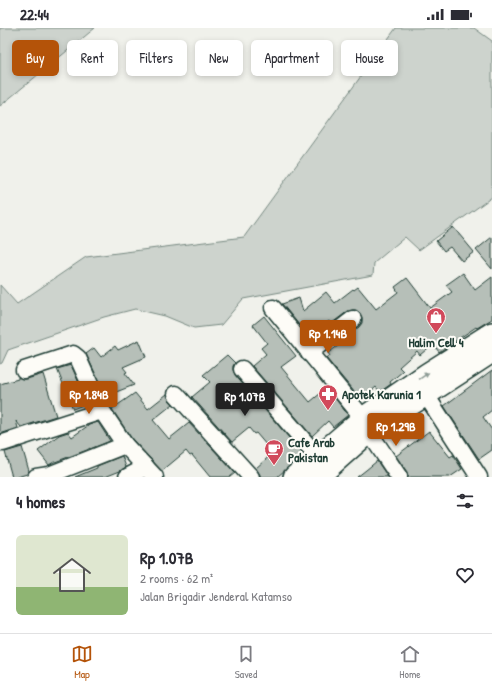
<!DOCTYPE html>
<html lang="en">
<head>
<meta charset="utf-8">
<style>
  :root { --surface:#fff; --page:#f7f7f7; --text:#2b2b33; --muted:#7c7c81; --line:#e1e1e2; --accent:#b45309 }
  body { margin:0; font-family:"Patrick Hand",sans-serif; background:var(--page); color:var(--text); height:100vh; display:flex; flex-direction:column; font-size:15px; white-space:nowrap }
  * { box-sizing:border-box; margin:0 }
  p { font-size:13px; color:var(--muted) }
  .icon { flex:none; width:22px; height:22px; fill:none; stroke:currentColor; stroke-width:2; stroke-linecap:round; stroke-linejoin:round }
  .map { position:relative; height:449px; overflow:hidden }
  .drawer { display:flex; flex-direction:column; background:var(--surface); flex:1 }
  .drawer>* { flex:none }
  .guide { position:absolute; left:12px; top:12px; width:468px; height:36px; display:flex; gap:8px }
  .price { position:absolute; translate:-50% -34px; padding:0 9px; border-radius:4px; background:var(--accent); color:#fff; font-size:13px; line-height:26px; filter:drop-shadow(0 1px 2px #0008) }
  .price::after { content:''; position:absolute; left:50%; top:24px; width:12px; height:9px; margin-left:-6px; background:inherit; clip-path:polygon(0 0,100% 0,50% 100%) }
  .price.current { background:#222; color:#fff }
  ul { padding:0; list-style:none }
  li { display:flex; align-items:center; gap:12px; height:100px; padding:0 16px }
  li span { display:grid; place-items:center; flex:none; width:112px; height:80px; border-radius:6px; color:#555 }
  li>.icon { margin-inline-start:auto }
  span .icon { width:48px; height:48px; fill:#fffc; stroke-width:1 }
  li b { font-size:17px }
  h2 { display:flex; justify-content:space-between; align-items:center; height:48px; padding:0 16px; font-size:17px }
  .chip { padding:0 14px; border-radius:6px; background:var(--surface); box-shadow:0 2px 6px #0003; font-size:14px; line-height:36px }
  .chip.current { background:var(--accent); color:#fff }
  .status { display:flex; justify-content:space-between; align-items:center; height:28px; padding:0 20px; background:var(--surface); direction:ltr }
  .status svg { height:11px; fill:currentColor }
  .dock { display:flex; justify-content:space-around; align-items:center; height:56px; border-top:1px solid var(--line); background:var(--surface); font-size:11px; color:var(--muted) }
  .dock a { display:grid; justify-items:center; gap:2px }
  .dock .current { color:var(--accent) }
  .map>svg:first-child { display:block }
</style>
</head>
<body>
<div class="status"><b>22:44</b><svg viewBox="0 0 49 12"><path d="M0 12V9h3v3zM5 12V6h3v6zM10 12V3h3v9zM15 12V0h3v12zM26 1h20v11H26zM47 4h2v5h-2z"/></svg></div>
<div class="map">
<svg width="492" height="449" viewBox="0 0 492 449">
  <rect width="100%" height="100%" fill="#f0f1eb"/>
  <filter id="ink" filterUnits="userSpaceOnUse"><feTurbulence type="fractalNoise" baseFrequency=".025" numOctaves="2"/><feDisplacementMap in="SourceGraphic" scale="8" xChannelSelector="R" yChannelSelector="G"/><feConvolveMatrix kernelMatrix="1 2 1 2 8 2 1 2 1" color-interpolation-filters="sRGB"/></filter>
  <g filter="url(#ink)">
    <!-- green -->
    <g fill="#cdd3cd" stroke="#768880">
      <polygon points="0,0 95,0 0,78"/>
      <polygon points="396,0 474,0 492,13 492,169 419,222 405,209 374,235 373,247 243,271 221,297 194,300 165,288 135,281 104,289 8,322 2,335 0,336 0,257 17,276 86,229 244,209"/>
    </g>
    <!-- building -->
    <g fill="#b6bfb8" stroke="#1f3d34">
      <polygon points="453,199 474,224 462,233 450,219 444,223 436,213"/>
      <polygon points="492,209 492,241 476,222"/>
      <polygon points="463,245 475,262 492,249 492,291 477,300 476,299 439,324 433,316 420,327 417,323 399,339 403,343 390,354 391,356 380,364 376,359 361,372 326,330 330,328 328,325 342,315 344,312 343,311 359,299 362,295 362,290 360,285 356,282 352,282 348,283 331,296 329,293 309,309 282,276 299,270 303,283 326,264 335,275 353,261 354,262 358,259 376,281 398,264 395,259 407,250 430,280 452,264 446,257"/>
      <polygon points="264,288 296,328 281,339 310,374 327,360 348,387 333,399 328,393 312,408 252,338 266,326 261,320 267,315 253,297"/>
      <polygon points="139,312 146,329 123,339 127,344 125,345 134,357 106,368 86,326 94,320 101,329 115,318 118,322"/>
      <polygon points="227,327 235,335 233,338 233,342 235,347 303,426 277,449 260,449 260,447 256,440 273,425 256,405 254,406 249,400 232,414 192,369 210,354 203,347"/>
      <polygon points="71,337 88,375 73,381 57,341"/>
      <polygon points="492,342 492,382 483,389 492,402 492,422 479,431 444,378"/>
      <polygon points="43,346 56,388 21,399 16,393 18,400 0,406 0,356 18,351 18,349 22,351 27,351"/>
      <polygon points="135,365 148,381 167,366 169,372 173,376 153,392 169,411 189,395 235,445 230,449 210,449 192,427 190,428 186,423 162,443 132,411 112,381"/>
      <polygon points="98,394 110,413 90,421 90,420 87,422 55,434 54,434 49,437 38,423 59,407 68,404 72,409 89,397"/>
      <polygon points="429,403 450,429 453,427 462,441 450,449 408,449 407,444 396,428"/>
      <polygon points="22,419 29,443 27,446 17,449 12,449 5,424"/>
      <polygon points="122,428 126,439 120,443 105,449 75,449 97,440 97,438"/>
      <polygon points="377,433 388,449 357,449 366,442"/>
    </g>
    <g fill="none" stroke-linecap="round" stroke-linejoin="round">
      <!-- minor casing -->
      <g stroke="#1f3d34" stroke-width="19">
        <g id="minor">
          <polyline points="273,280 363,390"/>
          <polyline points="309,325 353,291"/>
          <polyline points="242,341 317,428"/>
          <polyline points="24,342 73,326 78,330 102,383 125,417 155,449"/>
          <polyline points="176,366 251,449"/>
          <polyline points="426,367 479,449"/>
          <polyline points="369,404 399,449"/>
          <polyline points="3,415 102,383"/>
          <polyline points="36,449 49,447 125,417"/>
          <polyline points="127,449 146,439"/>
        </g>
      </g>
      <!-- major casing -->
      <g stroke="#1f3d34" stroke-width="24">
        <g id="major">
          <polyline points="294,449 363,390 427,346 492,305"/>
          <polyline points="318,449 369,404 492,324"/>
        </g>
      </g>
      <!-- minor -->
      <use href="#minor" stroke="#fdfcf7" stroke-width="16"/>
      <!-- major -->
      <use href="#major" stroke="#fdfcf7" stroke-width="21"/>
    </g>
    <!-- one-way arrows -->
    <defs><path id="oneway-solid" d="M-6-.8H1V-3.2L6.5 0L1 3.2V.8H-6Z"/></defs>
    <use fill="#8e9c96" href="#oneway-solid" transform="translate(424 348) rotate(-34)"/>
  </g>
  <!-- icons -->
  <defs>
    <g id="shop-pin" transform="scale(1)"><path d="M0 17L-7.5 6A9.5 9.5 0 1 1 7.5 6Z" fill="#d1495b" stroke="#fdfcf7"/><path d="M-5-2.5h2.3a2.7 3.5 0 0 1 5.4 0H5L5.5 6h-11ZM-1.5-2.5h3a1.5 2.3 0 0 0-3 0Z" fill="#fff"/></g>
    <g id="pharmacy-pin" transform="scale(1)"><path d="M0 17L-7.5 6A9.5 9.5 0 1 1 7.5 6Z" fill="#d1495b" stroke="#fdfcf7"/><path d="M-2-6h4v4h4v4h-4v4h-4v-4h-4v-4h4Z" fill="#fff"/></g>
    <g id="cafe-pin" transform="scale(1)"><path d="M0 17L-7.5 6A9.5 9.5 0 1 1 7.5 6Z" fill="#d1495b" stroke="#fdfcf7"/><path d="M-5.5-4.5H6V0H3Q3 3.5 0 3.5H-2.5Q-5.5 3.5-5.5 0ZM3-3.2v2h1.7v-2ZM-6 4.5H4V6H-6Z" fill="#fff"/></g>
  </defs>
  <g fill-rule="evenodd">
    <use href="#shop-pin" x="436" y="289"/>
    <use href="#pharmacy-pin" x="328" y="366"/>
    <use href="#cafe-pin" x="274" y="421"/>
  </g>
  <g text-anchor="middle" stroke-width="4" stroke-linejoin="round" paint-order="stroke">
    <!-- poi labels -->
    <g font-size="13" font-weight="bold" fill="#1f3d34" stroke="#fdfcf7" text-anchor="start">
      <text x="436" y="319" text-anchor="middle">Halim Cell 4</text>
      <text x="342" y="371">Apotek Karunia 1</text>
      <text x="288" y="419">Cafe Arab<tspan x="288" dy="15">Pakistan</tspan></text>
    </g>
  </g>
</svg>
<b class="price" style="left:328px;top:326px">Rp 1.14B</b>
<b class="price" style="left:89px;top:387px">Rp 1.84B</b>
<b class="price current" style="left:245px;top:389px">Rp 1.07B</b>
<b class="price" style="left:396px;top:419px">Rp 1.29B</b>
<div class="guide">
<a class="chip current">Buy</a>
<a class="chip">Rent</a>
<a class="chip">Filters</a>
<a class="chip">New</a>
<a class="chip">Apartment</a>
<a class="chip">House</a>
</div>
</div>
<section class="drawer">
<h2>4 homes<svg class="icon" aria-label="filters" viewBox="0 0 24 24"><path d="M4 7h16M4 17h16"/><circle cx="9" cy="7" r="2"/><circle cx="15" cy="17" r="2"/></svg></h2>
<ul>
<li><span style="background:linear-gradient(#dfe7d0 65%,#8fb573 0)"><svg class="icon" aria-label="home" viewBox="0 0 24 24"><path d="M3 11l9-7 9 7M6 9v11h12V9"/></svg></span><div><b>Rp 1.07B</b><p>2 rooms · 62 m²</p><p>Jalan Brigadir Jenderal Katamso</p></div><svg class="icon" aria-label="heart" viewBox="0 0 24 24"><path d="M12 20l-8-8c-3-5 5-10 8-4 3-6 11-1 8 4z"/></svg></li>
</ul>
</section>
<nav class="dock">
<a class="current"><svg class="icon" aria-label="map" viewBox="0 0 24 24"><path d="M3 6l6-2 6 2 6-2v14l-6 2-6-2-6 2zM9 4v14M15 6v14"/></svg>Map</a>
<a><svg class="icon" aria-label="saved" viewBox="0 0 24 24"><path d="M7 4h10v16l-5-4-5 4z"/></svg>Saved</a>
<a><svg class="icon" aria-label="home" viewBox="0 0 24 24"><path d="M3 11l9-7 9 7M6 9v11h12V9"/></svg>Home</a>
</nav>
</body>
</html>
